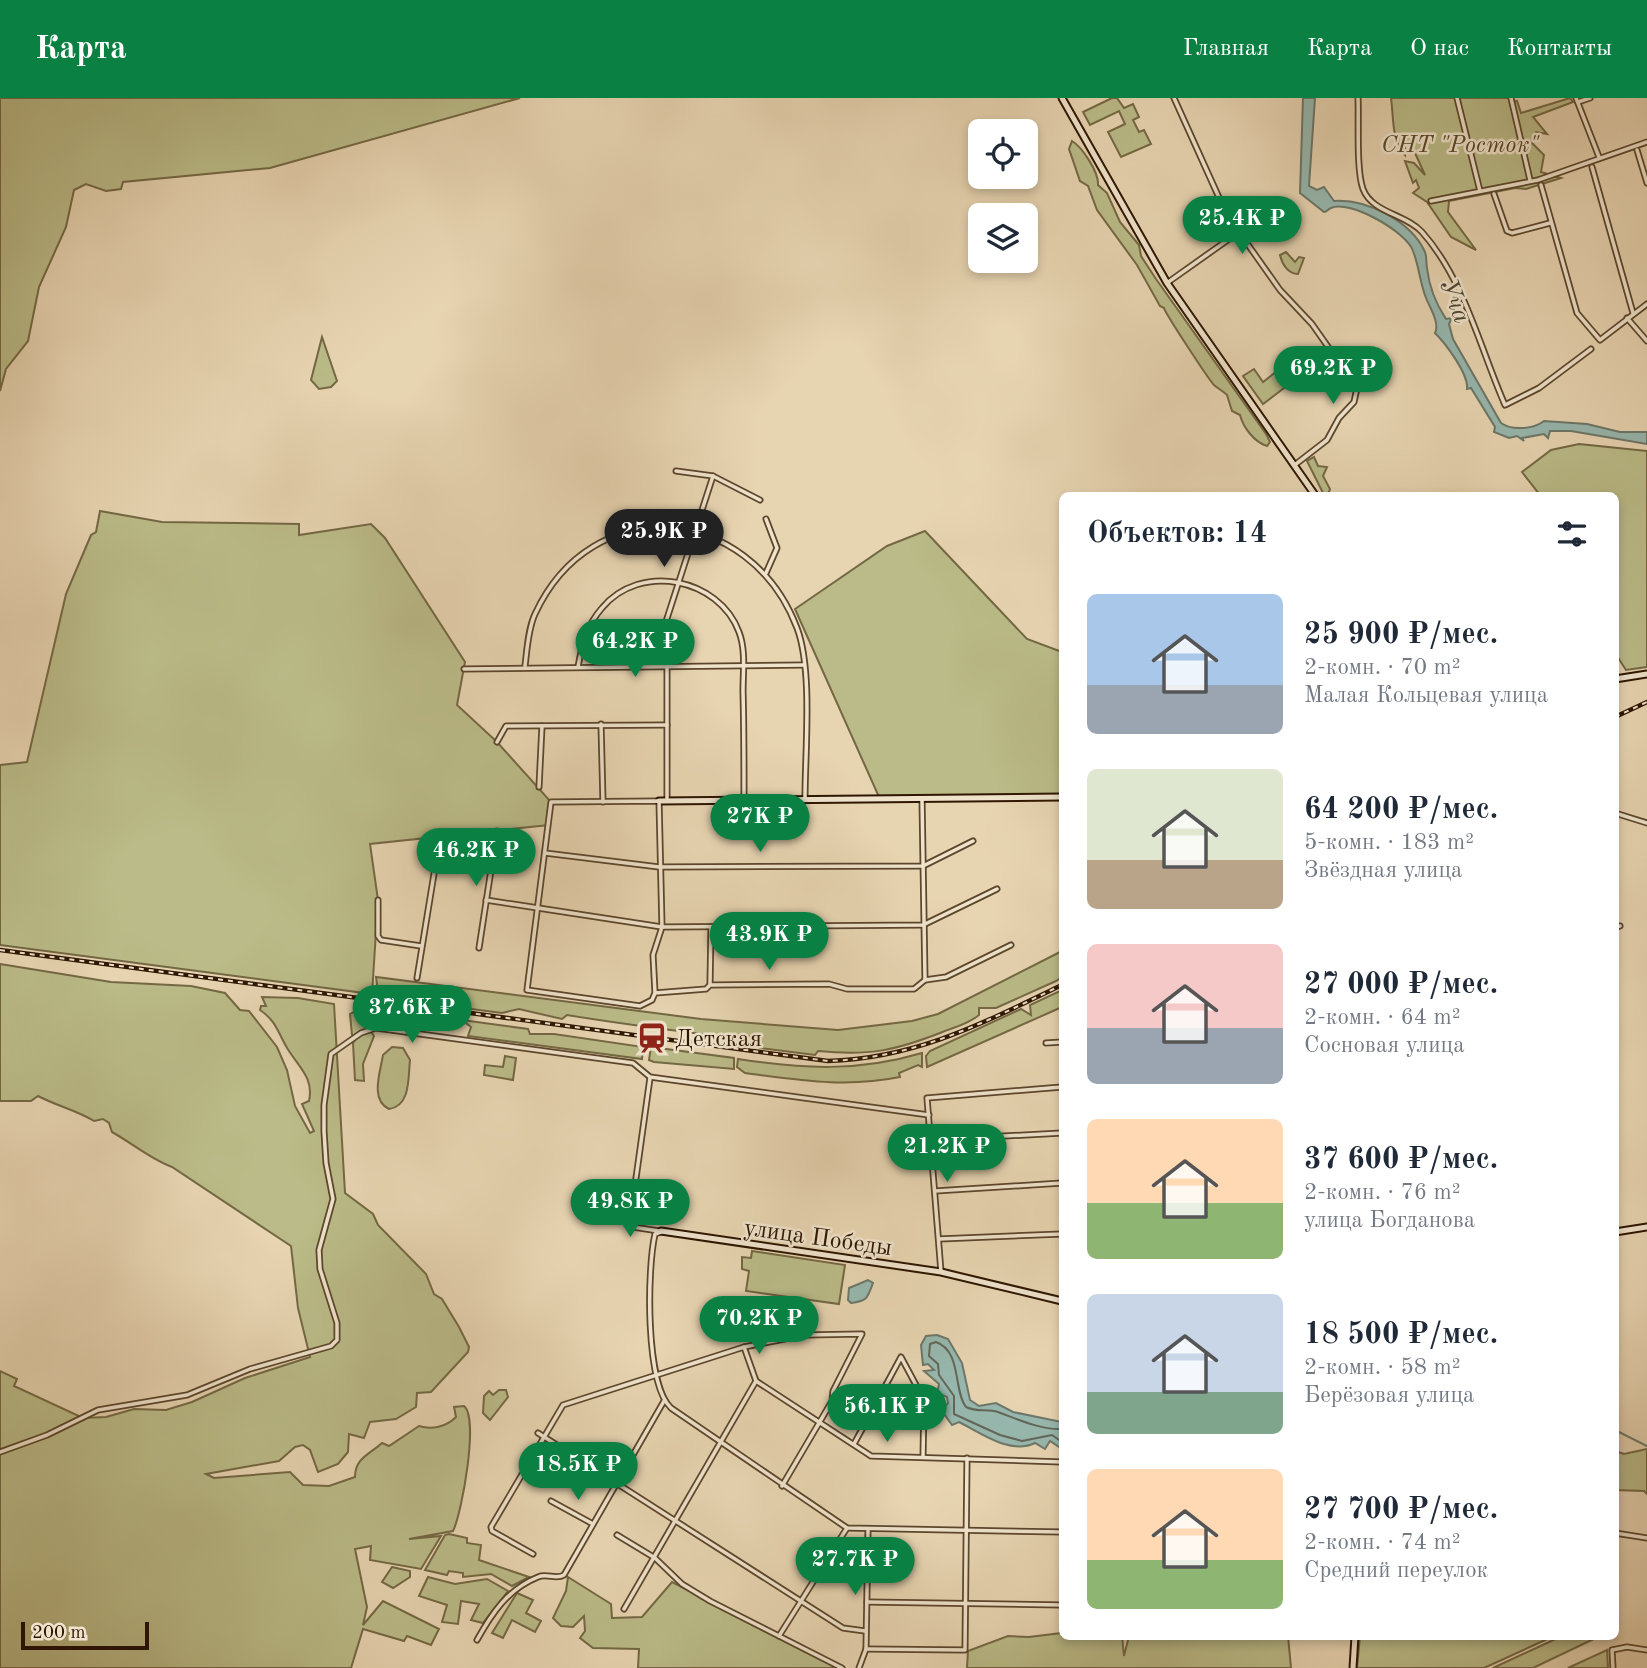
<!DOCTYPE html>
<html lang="ru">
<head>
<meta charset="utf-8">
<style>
  :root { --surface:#fff; --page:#f6f6f7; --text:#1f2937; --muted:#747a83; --accent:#0b8043 }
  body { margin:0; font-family:"Old Standard TT",serif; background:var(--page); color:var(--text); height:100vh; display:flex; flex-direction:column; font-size:26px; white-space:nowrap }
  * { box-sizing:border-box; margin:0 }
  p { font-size:23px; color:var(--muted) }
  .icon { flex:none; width:38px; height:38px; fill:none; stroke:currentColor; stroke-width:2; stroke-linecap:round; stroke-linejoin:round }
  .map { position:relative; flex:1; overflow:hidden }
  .details { position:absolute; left:1059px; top:394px; width:560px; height:1148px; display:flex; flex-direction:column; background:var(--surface); border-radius:10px; box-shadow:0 4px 10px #0003 }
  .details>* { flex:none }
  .controls { position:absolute; left:968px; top:21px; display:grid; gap:14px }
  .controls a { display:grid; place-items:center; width:70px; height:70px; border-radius:10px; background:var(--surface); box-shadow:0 4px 10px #0003; font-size:35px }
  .scale { position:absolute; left:21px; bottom:18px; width:128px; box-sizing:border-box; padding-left:7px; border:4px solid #2e1600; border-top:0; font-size:19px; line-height:24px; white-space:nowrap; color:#2e1600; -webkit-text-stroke:5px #efe3cc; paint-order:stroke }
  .price { position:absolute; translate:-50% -60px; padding:0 16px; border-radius:24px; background:var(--accent); color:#fff; font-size:23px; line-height:46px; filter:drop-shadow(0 2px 4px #0008) }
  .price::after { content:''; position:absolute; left:50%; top:42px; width:21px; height:16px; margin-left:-10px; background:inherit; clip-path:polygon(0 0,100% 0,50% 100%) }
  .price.current { background:#222; color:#fff }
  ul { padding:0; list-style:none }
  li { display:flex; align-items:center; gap:21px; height:175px; padding:0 28px }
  li span { display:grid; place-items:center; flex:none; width:196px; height:140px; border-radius:10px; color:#555 }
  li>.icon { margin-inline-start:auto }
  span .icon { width:84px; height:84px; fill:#fffc; stroke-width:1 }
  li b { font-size:30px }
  h2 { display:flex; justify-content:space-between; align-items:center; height:84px; padding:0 28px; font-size:30px }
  header { display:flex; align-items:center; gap:42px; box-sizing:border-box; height:98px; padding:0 35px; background:var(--accent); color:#fff }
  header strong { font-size:33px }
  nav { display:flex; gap:38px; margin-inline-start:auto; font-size:24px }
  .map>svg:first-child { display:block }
</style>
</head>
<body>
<header>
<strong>Карта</strong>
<nav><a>Главная</a><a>Карта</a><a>О нас</a><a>Контакты</a></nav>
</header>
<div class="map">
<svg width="1647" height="1570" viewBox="0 0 1647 1570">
  <rect width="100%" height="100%" fill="#e7d4b1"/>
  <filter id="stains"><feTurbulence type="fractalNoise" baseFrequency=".00286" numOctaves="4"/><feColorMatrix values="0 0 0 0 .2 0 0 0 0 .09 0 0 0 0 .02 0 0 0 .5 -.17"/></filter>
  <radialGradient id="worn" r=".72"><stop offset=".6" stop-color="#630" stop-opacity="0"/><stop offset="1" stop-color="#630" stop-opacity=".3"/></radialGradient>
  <!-- green -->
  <g fill="#babb88" stroke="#746844" stroke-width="2">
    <polygon points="0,0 520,0 270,70 123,84 121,91 106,93 86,86 74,92 66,129 39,189 28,243 6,271 0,293"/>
    <polygon points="1112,0 1117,0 1124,10 1133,6 1139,19 1133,22 1139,34 1144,32 1151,46 1121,59 1108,34 1125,26 1119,13 1090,27 1083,14"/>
    <path d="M1391 0H1509L1511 4 1517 3 1521 15 1570 0 1573 4 1533 19 1547 36 1536 34 1531 44 1544 57 1541 74 1561 80 1526 91 1515 90 1449 103 1448 114 1476 152 1451 139 1427 104 1413 95 1419 90 1416 82 1413 85 1405 63 1414 65 1425 77 1410 44 1405 45V57C1391 40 1394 22 1391 0Z"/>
    <path d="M1072 43C1082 49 1099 74 1098 87L1107 95 1120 124 1139 147 1141 158 1156 181 1266 336 1270 344 1267 348C1254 344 1243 329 1240 317L1232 313 1227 297C1223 293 1217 290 1214 287 1209 282 1165 215 1164 210L1160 208 1137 167 1097 112 1088 88 1080 83 1069 51Z"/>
    <path d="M1286 154 1295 164 1299 159 1304 160 1298 176C1288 176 1282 166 1280 157Z"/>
    <polygon points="322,239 337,283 331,289 319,291 311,282"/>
    <polygon points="1254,271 1263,284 1277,273 1288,287 1263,306 1243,278"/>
    <polygon points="1579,346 1647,353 1647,569 1626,572 1615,555 1615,397 1540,397 1522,374 1551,352"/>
    <polygon points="1314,359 1318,368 1327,369 1323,378 1330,391 1328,396 1334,397 1324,397 1307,363"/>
    <polygon points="100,413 162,424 299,426 299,437 371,426 385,440 465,564 457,607 497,644 551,704 549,727 370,746 378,802 372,896 0,847 0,667 27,664 66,496 91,437 96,434"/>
    <polygon points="925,433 1027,541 1062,554 1062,698 879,699 795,511 887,448"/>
    <path d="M1062 853V879L1056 883 996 910H979V917C967 927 954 929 940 935 894 953 868 958 818 953L815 957 760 950V944L753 938 733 940C677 933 621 926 567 917L562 921 519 911 502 915 372 898 378 894 376 879 701 921 838 932 912 923 938 916Z"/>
    <path d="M0 866 111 884 191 888 225 895 240 912 249 913 277 949 287 972 295 1008 310 1035 314 1033 302 1006 309 1003C314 981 300 970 289 953 279 938 277 923 260 912L261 908H266L262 899 298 900 334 906 345 1095 373 1116 378 1127 426 1176 434 1196 442 1201 459 1229 469 1249 468 1254 431 1294 417 1295 416 1309 396 1321 370 1324 364 1340 349 1336 348 1354 338 1366 318 1374 310 1352 303 1347 295 1349 279 1363 206 1376 214 1380 290 1374 303 1387 329 1388 355 1379C355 1360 370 1356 382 1345L389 1348 419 1328C432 1332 446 1329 456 1319L454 1309 464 1308C479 1320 462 1415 453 1433L409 1441 441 1438 421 1471 370 1462 371 1448 355 1451 367 1509 363 1527 383 1503 439 1531 431 1547 407 1538 404 1543 363 1531 351 1570H0V1273L17 1281 14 1288 83 1320 106 1319 134 1311 166 1312 192 1304 245 1280 310 1259 298 1210 291 1148 172 1069C150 1061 132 1045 112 1034L109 1025 103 1021 94 1023C76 1012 57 1008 38 998L31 1003H0Z"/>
    <polygon points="1062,892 1062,909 927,969 926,958 930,953 1021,911 1031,917 1030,907"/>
    <polygon points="361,910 378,915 380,921 370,932 374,938 363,966 364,983 355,982 353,945 356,941 352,937 350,916"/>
    <polygon points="462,922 528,931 530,936 554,936 643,949 642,961 468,938 471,929"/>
    <path d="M392 949 403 950 410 962C408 979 411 1008 389 1011 370 1002 380 975 383 957Z"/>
    <polygon points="651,949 734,960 734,971 654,964 649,962"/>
    <path d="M922 955V969L918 967 899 975 900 979C845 990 800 982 745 975L737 969 738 961C803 971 858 974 922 955Z"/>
    <polygon points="505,958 516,960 513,982 484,977 485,967 503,969"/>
    <polygon points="752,1153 845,1167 839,1206 746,1193 749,1173 742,1171 742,1159 751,1160"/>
    <polygon points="499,1292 506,1292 508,1299 490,1322 483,1315 484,1298 489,1293 493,1297"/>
    <polygon points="1647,1351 1647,1396 1644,1393 1615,1392 1615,1353 1624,1356"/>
    <polygon points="449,1436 467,1440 467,1445 481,1447 479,1462 529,1479 512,1488 491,1476 463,1479 463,1475 449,1473 447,1477 425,1472 445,1437"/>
    <polygon points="392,1469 410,1473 410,1479 393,1490 382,1484"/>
    <polygon points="428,1479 455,1486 487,1481 508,1493 483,1525 471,1522 479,1506 461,1503 458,1526 442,1524 447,1507 419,1498"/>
    <polygon points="568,1479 611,1506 612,1520 642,1519 672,1484 841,1570 638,1570 639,1551 593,1550 580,1540 585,1533 584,1518 573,1529 561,1528 553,1520 566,1493"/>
    <polygon points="517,1495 533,1502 526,1515 541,1523 535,1534 512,1522 503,1540 492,1535"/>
    <polygon points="1062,1535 1062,1538 1122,1538 1124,1558 1129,1538 1288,1538 1291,1570 967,1570 968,1553 1008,1538 1029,1539"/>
    <polygon points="1360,1538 1554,1538 1484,1570 1357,1570"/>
    <polygon points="1562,1538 1600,1538 1533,1570 1493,1570"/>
    <polygon points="1607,1552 1608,1570 1568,1570"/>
  </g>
  <!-- water -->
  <g fill="#97b8af" stroke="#6d7769" stroke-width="2">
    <path d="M1303 0H1315L1309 88 1317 92 1324 89 1334 103C1367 101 1411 123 1425 154 1427 160 1426 164 1427 170 1429 188 1436 206 1446 221L1452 220 1449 226 1453 241 1501 325C1512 333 1534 331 1544 323L1587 326 1620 334H1647V346L1571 333H1550L1548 340 1544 336 1522 340 1524 343 1517 338 1509 340 1494 334 1495 329 1471 290 1467 291C1469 276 1445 245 1435 235 1440 225 1430 210 1426 200 1420 185 1419 168 1413 153 1407 134 1349 101 1331 110 1328 111 1327 114 1324 114L1300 95Z"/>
    <path d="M868 1182 873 1185C867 1200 868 1203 851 1205L848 1202 849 1190Z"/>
    <path d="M937 1237 948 1241 962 1265 970 1302 979 1308 996 1305 1013 1314 1062 1324V1351L1050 1343 1045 1351 1035 1345C1010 1357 981 1335 959 1324L952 1327 942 1313 948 1305 947 1299 937 1295 939 1286 924 1273 934 1272 928 1266 923 1267 921 1247 926 1238Z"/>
  </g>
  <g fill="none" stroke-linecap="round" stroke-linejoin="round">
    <!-- shore -->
    <path stroke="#626758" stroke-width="2" d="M1062 1331C1041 1332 1017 1321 998 1314 987 1310 978 1315 966 1309 953 1292 962 1253 936 1244L930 1246 929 1258 938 1266 939 1277 954 1298V1316L1000 1337 1022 1343 1052 1337 1062 1344"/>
    <!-- stream -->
    <polyline stroke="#6d7769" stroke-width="2" points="1615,1332 1647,1348"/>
    <!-- street casing -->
    <g stroke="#5c462c" stroke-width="7">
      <g id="street">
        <polyline points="1174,0 1221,104 1239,134 1280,192 1312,226 1357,290 1354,304 1339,320 1327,342 1296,366"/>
        <path d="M1358 0C1359 22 1356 72 1363 91 1372 115 1406 116 1422 134 1464 181 1480 250 1505 307L1539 290 1591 251"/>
        <polyline points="1457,0 1480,93"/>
        <polyline points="1511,0 1530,82"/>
        <polyline points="1576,0 1599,59"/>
        <polyline points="1578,4 1590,0"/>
        <polyline points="1637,52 1647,85"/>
        <polyline points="1592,69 1633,215"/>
        <polyline points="1541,87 1577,215 1600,242 1647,206"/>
        <polyline points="1494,96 1507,133 1512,135 1550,125"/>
        <polyline points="1431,103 1538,82 1647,44"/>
        <polyline points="1167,185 1239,134"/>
        <polyline points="1627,220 1647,243"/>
        <polyline points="676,373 713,378 760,402"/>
        <polyline points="766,475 777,450 766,421"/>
        <path d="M525 568C527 552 528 531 535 516 592 392 750 406 797 530 813 572 805 653 805 700"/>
        <polyline points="658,568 661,539 713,378"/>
        <path d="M578 569C582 546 587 527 602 510 640 464 719 480 739 534 746 552 743 574 743 593 744 629 744 665 744 700"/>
        <polyline points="464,571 804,567"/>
        <polyline points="601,626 603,704"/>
        <polyline points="497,644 506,628 667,627"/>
        <polyline points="539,689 542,628"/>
        <polyline points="922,701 925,882"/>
        <polyline points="667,702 667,568"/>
        <polyline points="1615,715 1647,725"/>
        <polyline points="545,755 659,769 923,768 973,743"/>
        <polyline points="378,802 378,838 381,842 421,848"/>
        <polyline points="486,802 662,829 923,827 997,791"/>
        <polyline points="1615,829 1620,828"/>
        <polyline points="479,850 497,733"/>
        <polyline points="417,880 440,739"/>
        <polyline points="710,886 711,829"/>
        <polyline points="655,895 653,857 662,829 659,703 551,704 527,892 640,908 652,902 655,895 706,891 710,887 829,886 847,891 914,891 925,882 946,879 1011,847"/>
        <polyline points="1046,945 1062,944"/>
        <polyline points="650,980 630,1123 633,1129 659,1133"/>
        <polyline points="932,1042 1062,1035"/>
        <polyline points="935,1093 1062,1085"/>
        <path d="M661 1134 655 1136C647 1171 645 1286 671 1310L847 1430 1062 1434"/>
        <polyline points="939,1141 1062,1136"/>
        <polyline points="941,1174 927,1000 1062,989"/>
        <polyline points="744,1249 756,1283 871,1358 1062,1364"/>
        <polyline points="538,1335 843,1530 865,1533"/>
        <polyline points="854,1346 901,1259 924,1302 923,1359"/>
        <polyline points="0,1354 47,1337 98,1312 187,1297 250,1271 331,1248 337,1242 337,1225 320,1171 319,1152 333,1101 326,1065 324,1033 324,1007 331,956 361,935 376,930 633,965 650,979 929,1017"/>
        <polyline points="551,1403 593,1426"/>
        <polyline points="1615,1435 1647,1440"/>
        <polyline points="617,1437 655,1460 682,1486 710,1503 842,1570"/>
        <polyline points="533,1456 492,1433 491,1429 563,1307 744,1249 805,1237 862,1236 833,1293 832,1303 782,1388"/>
        <polyline points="867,1504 1062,1507"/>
        <polyline points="624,1511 756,1283"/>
        <polyline points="779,1538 847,1430"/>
        <path d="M477 1542C492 1515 508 1491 538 1479 547 1475 556 1482 564 1477L664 1303"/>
        <polyline points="866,1551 965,1552 967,1360"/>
        <polyline points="859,1570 866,1551 868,1433"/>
        <polyline points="1613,1570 1612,1552 1627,1549 1647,1552"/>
      </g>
    </g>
    <!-- secondary casing -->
    <g stroke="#2e1600" stroke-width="9">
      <g id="secondary">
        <polyline points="1062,0 1167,185 1315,397"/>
        <polyline points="1615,581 1647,576"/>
        <polyline points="659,703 1062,699"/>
        <polyline points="661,1133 941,1174 1062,1203"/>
        <polyline points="1615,1134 1647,1129"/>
        <polyline points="1353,1570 1355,1538"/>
      </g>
    </g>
    <!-- street -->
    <use href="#street" stroke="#efe3cc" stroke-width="3.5"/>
    <!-- secondary -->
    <use href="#secondary" stroke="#efe3cc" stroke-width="5"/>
    <!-- rail casing -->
    <g stroke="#2e1600" stroke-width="4.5">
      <g id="rail">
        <polyline points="1615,619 1647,604"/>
        <path d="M0 852 828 963C917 960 983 925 1062 887"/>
      </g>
    </g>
    <!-- rail -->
    <use href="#rail" stroke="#efe3cc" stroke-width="2" stroke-dasharray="5" stroke-linecap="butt"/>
  </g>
  <!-- icons -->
  <defs>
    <g id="station-bare" transform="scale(2.415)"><path d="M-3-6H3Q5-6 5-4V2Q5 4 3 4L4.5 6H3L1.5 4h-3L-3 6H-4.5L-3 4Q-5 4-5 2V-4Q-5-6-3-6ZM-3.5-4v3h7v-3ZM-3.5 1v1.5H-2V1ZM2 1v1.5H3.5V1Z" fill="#8f2418" stroke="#efe3cc" stroke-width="2.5" paint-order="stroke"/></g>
  </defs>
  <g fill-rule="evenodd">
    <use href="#station-bare" x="652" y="940"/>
  </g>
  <g text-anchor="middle" stroke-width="5" stroke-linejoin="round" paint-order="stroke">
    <!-- park labels -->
    <g font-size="24" font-style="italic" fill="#584829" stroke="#efe3cc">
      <text x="1460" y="54">СНТ "Росток"</text>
    </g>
    <!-- poi labels -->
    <g font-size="24" fill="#2e1600" stroke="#efe3cc" text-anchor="start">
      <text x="675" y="948">Детская</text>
    </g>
    <!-- street labels -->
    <g font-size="24" fill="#2e1600" stroke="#efe3cc">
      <text transform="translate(818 1139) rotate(8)" y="8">улица Победы</text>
    </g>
    <!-- water labels -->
    <g font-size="26" font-style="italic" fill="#4e4735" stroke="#efe3cc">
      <text transform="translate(1456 202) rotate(69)" y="9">Уча</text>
    </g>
  </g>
  <rect width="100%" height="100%" filter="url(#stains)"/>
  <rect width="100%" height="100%" fill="url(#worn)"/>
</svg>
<div class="controls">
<a><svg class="icon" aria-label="locate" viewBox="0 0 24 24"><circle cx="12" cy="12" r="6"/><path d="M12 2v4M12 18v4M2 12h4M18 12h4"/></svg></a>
<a><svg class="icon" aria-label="layers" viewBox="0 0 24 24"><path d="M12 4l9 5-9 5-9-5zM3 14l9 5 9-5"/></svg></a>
</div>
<div class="scale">200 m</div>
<b class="price" style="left:1242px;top:158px">25.4K ₽</b>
<b class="price" style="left:1333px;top:308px">69.2K ₽</b>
<b class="price current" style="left:664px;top:471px">25.9K ₽</b>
<b class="price" style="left:635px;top:581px">64.2K ₽</b>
<b class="price" style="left:760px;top:756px">27K ₽</b>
<b class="price" style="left:476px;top:790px">46.2K ₽</b>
<b class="price" style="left:769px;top:874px">43.9K ₽</b>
<b class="price" style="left:412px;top:947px">37.6K ₽</b>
<b class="price" style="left:947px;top:1086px">21.2K ₽</b>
<b class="price" style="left:630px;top:1141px">49.8K ₽</b>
<b class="price" style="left:759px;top:1258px">70.2K ₽</b>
<b class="price" style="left:887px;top:1346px">56.1K ₽</b>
<b class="price" style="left:578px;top:1404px">18.5K ₽</b>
<b class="price" style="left:855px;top:1499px">27.7K ₽</b>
<section class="details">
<h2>Объектов: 14<svg class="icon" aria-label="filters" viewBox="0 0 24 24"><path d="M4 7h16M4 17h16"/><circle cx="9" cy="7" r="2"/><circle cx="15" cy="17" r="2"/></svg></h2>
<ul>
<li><span style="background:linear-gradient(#a9c7e8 65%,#9aa5b1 0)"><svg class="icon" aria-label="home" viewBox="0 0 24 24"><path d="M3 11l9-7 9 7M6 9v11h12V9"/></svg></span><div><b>25 900 ₽/мес.</b><p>2-комн. · 70 m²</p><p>Малая Кольцевая улица</p></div></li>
<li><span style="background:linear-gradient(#dfe7d0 65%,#b9a48a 0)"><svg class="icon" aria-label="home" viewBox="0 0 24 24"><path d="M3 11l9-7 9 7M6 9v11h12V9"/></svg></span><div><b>64 200 ₽/мес.</b><p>5-комн. · 183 m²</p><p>Звёздная улица</p></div></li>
<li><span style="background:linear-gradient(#f6c9c9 60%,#9aa5b1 0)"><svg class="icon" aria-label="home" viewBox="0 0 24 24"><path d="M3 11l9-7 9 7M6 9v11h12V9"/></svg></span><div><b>27 000 ₽/мес.</b><p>2-комн. · 64 m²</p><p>Сосновая улица</p></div></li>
<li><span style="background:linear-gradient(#ffd9b3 60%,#8fb573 0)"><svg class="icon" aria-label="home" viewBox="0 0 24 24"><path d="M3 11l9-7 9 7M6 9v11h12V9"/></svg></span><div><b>37 600 ₽/мес.</b><p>2-комн. · 76 m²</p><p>улица Богданова</p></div></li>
<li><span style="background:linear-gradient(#c9d6e8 70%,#7fa58c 0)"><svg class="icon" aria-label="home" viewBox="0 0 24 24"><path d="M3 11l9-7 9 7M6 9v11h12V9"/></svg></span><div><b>18 500 ₽/мес.</b><p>2-комн. · 58 m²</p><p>Берёзовая улица</p></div></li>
<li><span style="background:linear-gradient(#ffd9b3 65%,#8fb573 0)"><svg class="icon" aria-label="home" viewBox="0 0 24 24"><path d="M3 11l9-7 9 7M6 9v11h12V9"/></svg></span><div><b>27 700 ₽/мес.</b><p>2-комн. · 74 m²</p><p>Средний переулок</p></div></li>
</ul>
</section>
</div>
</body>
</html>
